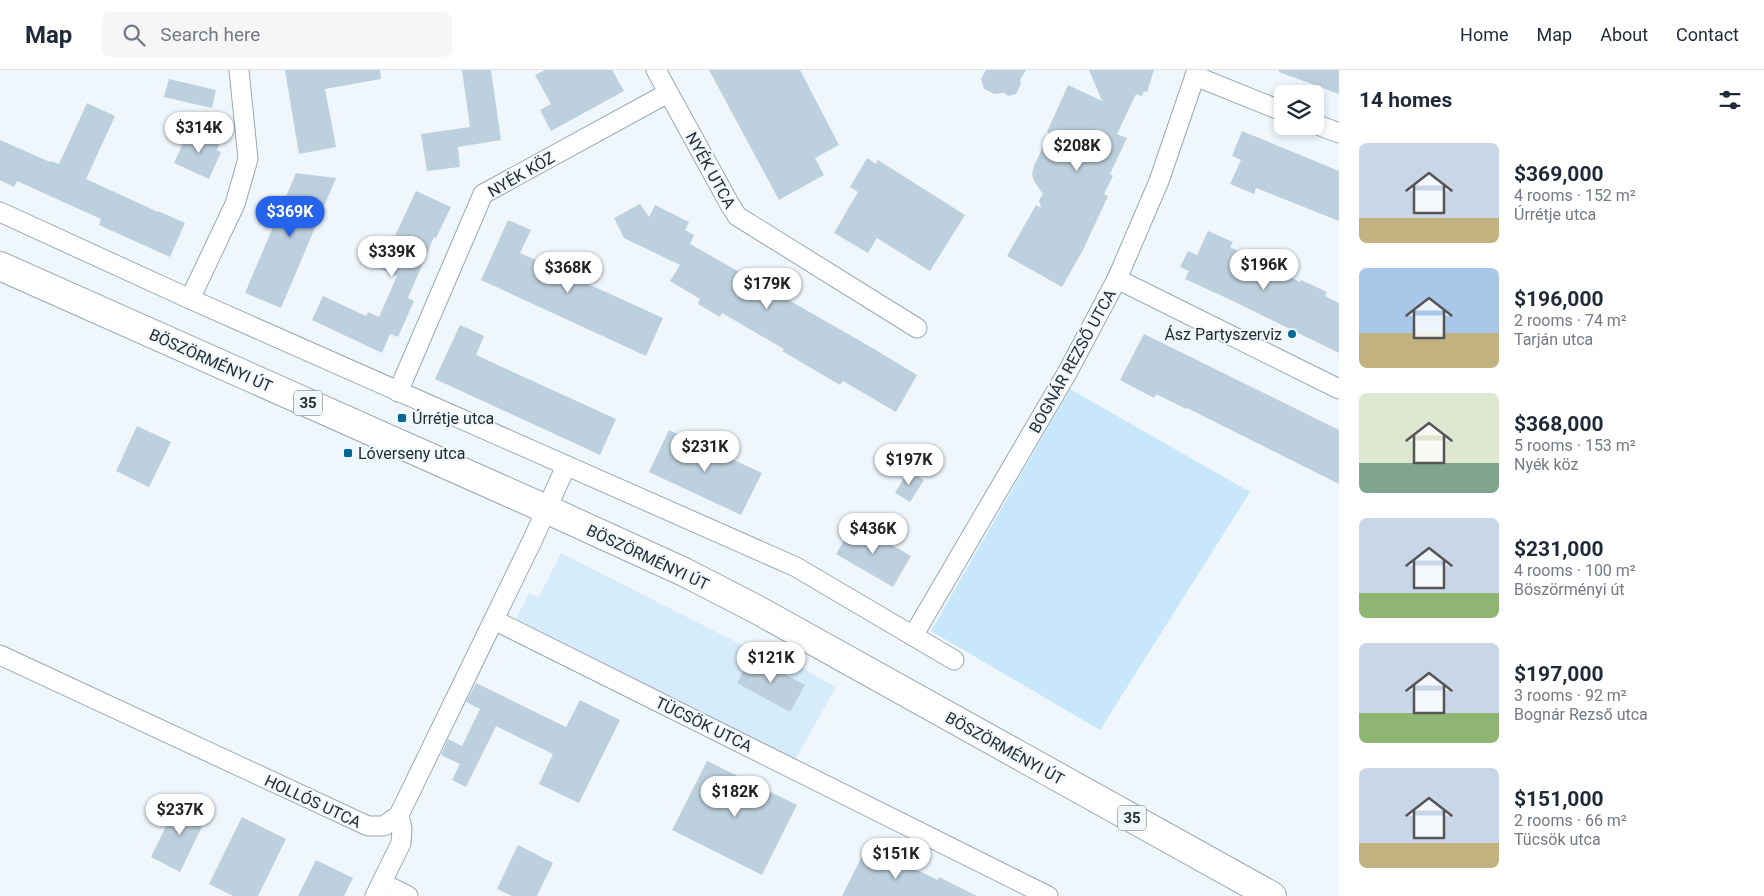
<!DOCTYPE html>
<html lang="en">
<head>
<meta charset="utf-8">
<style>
  :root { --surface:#fff; --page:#f6f6f7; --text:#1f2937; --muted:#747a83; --line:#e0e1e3; --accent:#2563eb }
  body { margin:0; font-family:Roboto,sans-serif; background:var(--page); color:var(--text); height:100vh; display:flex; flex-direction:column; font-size:19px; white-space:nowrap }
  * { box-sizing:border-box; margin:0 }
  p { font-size:16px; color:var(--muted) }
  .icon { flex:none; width:28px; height:28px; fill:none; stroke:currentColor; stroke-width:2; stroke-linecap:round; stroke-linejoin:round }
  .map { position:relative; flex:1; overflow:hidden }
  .side { display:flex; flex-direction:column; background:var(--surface); width:425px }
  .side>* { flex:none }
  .buttons { position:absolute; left:1274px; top:15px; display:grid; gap:10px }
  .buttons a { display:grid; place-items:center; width:50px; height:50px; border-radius:8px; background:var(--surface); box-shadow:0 2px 8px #0003; font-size:25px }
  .price { position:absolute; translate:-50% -42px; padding:0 11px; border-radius:18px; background:#fff; color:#222; font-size:16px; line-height:32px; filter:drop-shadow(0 1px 2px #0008) }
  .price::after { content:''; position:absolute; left:50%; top:30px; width:15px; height:11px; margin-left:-8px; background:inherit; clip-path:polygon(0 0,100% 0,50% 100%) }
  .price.on { background:var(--accent); color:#fff }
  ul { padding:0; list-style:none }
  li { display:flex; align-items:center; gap:15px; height:125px; padding:0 20px }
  li span { display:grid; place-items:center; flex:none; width:140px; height:100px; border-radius:8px; color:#555 }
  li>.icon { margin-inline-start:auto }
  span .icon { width:60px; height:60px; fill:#fffc; stroke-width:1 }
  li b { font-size:21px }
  h2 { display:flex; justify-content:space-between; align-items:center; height:60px; padding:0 20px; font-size:21px }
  header { display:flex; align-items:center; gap:30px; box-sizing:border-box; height:70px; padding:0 25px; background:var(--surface); border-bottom:1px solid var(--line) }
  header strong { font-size:24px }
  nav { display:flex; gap:28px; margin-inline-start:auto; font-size:18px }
  .search { width:350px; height:45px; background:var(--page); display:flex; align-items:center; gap:12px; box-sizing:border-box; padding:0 18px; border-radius:8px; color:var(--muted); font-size:19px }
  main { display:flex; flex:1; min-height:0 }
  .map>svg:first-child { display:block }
</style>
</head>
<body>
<header>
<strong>Map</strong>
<div class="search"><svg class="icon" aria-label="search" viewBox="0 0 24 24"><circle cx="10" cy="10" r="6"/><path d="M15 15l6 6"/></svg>Search here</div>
<nav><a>Home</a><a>Map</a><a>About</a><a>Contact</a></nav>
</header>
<main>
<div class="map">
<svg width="1339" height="826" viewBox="0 0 1339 826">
  <rect width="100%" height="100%" fill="#eff7fd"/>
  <!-- built -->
  <polygon fill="#d7ecfb" points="561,483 795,602 798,596 836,617 794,692 515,551 529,523 539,527"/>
  <!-- green -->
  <polygon fill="#c8e7fb" points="1070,319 1250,422 1100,660 931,561"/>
  <!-- building -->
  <g fill="#bdd0dd">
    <polygon points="285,0 380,0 381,9 325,19 336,77 299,84"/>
    <polygon points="462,0 491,0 501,70 458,77 460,97 427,101 421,64 470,57"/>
    <polygon points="545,0 612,0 624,21 551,61 540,40 551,34 535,5"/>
    <polygon points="709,0 800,0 839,75 815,88 824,105 779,130"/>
    <polygon points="986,0 1026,0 1020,10 1021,14 1016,24 1008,26 1004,23 994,24 984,19 981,9"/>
    <polygon points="1089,0 1154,0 1147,22 1144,21 1142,26 1136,24 1117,64 1127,68 1110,104 1113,106 1104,124 1108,126 1083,180 1062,217 1007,186 1036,135 1041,138 1039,130 1043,124 1034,111 1032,104 1034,96 1049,63 1047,62 1068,15 1102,31"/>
    <polygon points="1279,0 1339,0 1339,24 1279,2"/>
    <polygon points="169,9 216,20 212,38 164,27"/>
    <polygon points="87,33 115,46 86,109 158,142 158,141 185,153 170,187 99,155 101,149 17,111 14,117 0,110 0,70 50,92 51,91 59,94"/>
    <polygon points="189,60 220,73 217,80 221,82 209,109 174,93"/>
    <polygon points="1242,61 1339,101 1339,151 1256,118 1254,124 1230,114 1241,90 1232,86"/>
    <polygon points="867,88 876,94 878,90 965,145 930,201 877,168 868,183 834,163 858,122 850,117"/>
    <polygon points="296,103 336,108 281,238 245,223"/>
    <polygon points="416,121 451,137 436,168 434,167 408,228 414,231 398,267 390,264 382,283 312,250 323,226 366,246 368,242 379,247 397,206 378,198 392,165 395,166"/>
    <polygon points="640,134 649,147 655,135 689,152 685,160 694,165 690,174 750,208 751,207 772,219 771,220 869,276 917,305 896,342 843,311 840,315 782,281 784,279 722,243 720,247 698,234 700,229 670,211 680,195 624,168 614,148"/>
    <polygon points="508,150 531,160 520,183 663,248 646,286 481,210"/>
    <polygon points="1208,161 1233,172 1230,177 1300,212 1301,210 1327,222 1325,226 1339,233 1339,283 1233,231 1185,209 1189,201 1180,197 1188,181 1197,185"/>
    <polygon points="460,255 484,266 476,285 616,349 600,385 435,309"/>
    <polygon points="1144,264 1339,360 1339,414 1187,338 1186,339 1156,324 1154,328 1120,310"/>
    <polygon points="137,356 171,372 149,417 116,401"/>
    <polygon points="669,360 762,403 741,445 649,402"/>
    <polygon points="908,401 924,410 910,432 895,423"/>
    <polygon points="854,453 911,486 893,517 836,484"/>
    <polygon points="751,586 805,615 790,642 737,613"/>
    <polygon points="476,613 566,657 580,630 620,650 579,733 539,714 553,684 496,656 466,717 452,710 460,694 441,685 448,669 462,676 480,639 466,632"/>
    <polygon points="707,691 797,735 762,805 672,760"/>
    <polygon points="179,729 208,744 180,802 151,787"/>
    <polygon points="242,747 286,769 258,826 233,826 209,814"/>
    <polygon points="518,775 553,793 537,826 512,826 497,819"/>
    <polygon points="867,776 938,810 939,807 977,826 842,826"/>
    <polygon points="316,790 353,808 344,826 298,826"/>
  </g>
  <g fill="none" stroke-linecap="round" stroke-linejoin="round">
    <!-- minor casing -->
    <g stroke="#96a9b5" stroke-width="21">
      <g id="minor">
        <polyline points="656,0 729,133 737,146 917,258"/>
        <polyline points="1195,6 1282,41"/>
        <polyline points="1315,54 1339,63"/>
        <polyline points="0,142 190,229 796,497 954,590"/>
        <polyline points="1117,209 1339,319"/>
        <polyline points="190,229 235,134 248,89 239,0"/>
        <polyline points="398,322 483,124 668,23"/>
        <polyline points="494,550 1048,826"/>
        <polyline points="913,566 1067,303 1117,209 1159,111 1197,0"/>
        <polyline points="0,585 368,756 384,756 399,745 533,469 566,396"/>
        <polyline points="382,813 408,826"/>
        <polyline points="375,826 401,773 402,759 399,745"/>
      </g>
    </g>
    <!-- primary casing -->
    <g stroke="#96a9b5" stroke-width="30">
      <polyline id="primary" points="0,196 546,439 684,502 756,539 1272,826"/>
    </g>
    <!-- minor -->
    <use href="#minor" stroke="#fff" stroke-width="19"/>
    <!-- primary -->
    <use href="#primary" stroke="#fff" stroke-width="28"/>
  </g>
  <!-- markers -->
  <g fill="#016896" stroke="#eff7fd" stroke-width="2">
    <circle cx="1292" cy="264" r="5"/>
    <rect x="397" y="343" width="10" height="10" rx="2.5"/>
    <rect x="343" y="378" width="10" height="10" rx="2.5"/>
  </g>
  <g text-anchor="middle" stroke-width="4" stroke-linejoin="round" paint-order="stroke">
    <!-- shield labels -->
    <g fill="#eff7fd" stroke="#626a6f" stroke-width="1">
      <rect x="294" y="320.5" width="28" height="25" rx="4"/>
      <rect x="1118" y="735.5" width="28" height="25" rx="4"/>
    </g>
    <g font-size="15" font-weight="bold" fill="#262d32">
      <text x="308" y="338">35</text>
      <text x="1132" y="753">35</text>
    </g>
    <!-- street labels -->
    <g font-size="16" fill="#262d32" stroke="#eff7fd">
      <text transform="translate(711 100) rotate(61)" y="6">NYÉK UTCA</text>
      <text transform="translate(521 104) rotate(-30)" y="6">NYÉK KÖZ</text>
      <text transform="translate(211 290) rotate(24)" y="6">BÖSZÖRMÉNYI ÚT</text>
      <text transform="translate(1072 291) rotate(-61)" y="6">BOGNÁR REZSŐ UTCA</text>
      <text transform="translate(648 487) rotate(25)" y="6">BÖSZÖRMÉNYI ÚT</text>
      <text transform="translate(704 654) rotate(26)" y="6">TÜCSÖK UTCA</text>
      <text transform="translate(1005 678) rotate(29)" y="6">BÖSZÖRMÉNYI ÚT</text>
      <text transform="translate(313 731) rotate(25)" y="6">HOLLÓS UTCA</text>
    </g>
    <!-- poi labels -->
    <g font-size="16" fill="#262d32" stroke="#eff7fd" text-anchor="start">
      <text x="1282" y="270" text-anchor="end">Ász Partyszerviz</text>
      <text x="412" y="354">Úrrétje utca</text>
      <text x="358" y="389">Lóverseny utca</text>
    </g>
  </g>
</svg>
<div class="buttons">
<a><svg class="icon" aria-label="layers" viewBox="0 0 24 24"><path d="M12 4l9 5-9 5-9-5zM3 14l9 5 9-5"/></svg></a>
</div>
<b class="price" style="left:199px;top:84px">$314K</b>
<b class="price" style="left:1077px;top:102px">$208K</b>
<b class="price on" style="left:290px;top:168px">$369K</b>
<b class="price" style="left:392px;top:208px">$339K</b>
<b class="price" style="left:1264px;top:221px">$196K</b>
<b class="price" style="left:568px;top:224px">$368K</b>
<b class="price" style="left:767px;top:240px">$179K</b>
<b class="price" style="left:705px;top:403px">$231K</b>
<b class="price" style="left:909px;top:416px">$197K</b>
<b class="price" style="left:873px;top:485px">$436K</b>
<b class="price" style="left:771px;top:614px">$121K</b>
<b class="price" style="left:735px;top:748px">$182K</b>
<b class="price" style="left:180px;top:766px">$237K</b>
<b class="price" style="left:896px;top:810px">$151K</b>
</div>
<section class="side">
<h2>14 homes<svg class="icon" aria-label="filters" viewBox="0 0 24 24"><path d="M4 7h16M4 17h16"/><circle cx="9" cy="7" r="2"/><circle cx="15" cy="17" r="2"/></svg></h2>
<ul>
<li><span style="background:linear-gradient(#c9d6e8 75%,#c2b280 0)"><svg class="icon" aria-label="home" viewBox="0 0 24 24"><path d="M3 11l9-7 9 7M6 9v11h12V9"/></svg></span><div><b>$369,000</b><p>4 rooms · 152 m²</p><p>Úrrétje utca</p></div></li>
<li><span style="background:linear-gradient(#a9c7e8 65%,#c2b280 0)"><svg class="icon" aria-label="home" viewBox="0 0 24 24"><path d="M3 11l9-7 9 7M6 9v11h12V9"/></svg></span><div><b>$196,000</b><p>2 rooms · 74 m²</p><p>Tarján utca</p></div></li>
<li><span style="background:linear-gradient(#dfe7d0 70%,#7fa58c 0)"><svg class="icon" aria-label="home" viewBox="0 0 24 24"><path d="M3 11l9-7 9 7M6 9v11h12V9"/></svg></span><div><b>$368,000</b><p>5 rooms · 153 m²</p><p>Nyék köz</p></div></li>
<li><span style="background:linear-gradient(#c9d6e8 75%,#8fb573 0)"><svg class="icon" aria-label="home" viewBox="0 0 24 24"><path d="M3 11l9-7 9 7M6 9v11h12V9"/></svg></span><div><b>$231,000</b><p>4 rooms · 100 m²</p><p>Böszörményi út</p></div></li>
<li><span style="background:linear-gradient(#c9d6e8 70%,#8fb573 0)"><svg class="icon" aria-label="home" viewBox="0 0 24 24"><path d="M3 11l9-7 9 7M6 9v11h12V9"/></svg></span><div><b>$197,000</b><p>3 rooms · 92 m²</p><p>Bognár Rezső utca</p></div></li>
<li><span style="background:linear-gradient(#c9d6e8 75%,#c2b280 0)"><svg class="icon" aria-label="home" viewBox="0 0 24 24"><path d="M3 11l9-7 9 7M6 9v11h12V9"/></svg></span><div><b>$151,000</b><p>2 rooms · 66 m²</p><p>Tücsök utca</p></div></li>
</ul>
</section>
</main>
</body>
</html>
